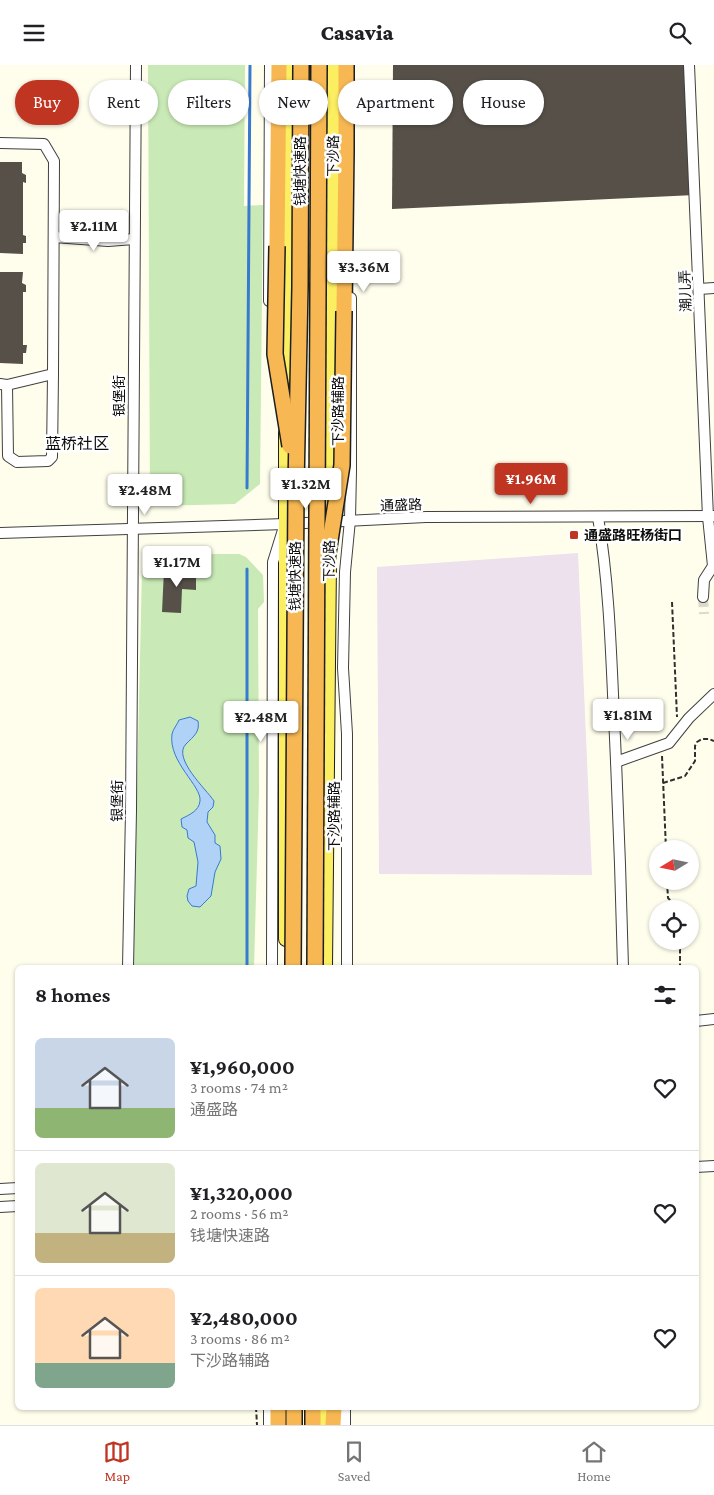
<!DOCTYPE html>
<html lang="en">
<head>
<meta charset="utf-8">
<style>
  :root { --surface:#fff; --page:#f2f2f2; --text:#202124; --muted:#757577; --line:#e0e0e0; --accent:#c03422 }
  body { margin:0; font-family:"Crimson Pro","Noto Sans SC",serif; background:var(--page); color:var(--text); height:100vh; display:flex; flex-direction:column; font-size:19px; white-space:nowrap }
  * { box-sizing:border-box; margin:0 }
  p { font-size:16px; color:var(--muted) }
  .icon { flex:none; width:28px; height:28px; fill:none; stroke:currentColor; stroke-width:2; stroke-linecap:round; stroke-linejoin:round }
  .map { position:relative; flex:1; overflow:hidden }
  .details { position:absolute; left:15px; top:900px; width:684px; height:445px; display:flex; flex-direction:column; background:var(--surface); border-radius:8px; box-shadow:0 1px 4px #0004 }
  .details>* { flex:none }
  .top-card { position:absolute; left:15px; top:15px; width:685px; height:45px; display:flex; gap:10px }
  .needle { width:32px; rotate:260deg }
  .controls { position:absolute; left:649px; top:775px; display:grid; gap:10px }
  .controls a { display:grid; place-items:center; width:50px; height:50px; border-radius:50%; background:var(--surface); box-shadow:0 1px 4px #0004; font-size:25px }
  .price { position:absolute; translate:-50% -42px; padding:0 11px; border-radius:5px; background:#fff; color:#222; font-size:16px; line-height:32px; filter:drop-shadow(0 1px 2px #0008) }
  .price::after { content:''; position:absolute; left:50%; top:30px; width:15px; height:11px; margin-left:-8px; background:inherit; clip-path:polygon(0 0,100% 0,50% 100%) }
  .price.active { background:var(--accent); color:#fff }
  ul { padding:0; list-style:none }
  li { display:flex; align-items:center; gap:15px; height:125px; padding:0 20px }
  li+li { border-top:1px solid var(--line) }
  li span { display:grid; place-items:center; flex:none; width:140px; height:100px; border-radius:8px; color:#555 }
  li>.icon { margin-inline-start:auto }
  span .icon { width:60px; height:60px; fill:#fffc; stroke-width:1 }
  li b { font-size:21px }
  h2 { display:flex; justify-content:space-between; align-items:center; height:60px; padding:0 20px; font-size:21px }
  .chip { padding:0 18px; border-radius:22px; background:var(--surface); box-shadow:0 1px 4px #0004; font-size:18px; line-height:45px }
  .chip.active { background:var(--accent); color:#fff }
  header { display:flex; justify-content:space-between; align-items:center; height:65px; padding:0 20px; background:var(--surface); font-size:22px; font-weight:800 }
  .dock { display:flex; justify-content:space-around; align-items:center; height:70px; border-top:1px solid var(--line); background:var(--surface); font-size:14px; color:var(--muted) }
  .dock a { display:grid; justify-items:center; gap:2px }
  .dock .active { color:var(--accent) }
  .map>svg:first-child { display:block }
</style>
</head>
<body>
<header><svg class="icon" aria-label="menu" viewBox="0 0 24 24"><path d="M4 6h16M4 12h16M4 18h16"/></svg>Casavia<svg class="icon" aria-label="search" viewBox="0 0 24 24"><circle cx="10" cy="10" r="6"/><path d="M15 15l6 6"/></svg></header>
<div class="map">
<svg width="714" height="1360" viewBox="0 0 714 1360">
  <rect width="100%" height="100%" fill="#fffeed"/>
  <!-- industrial -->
  <polygon fill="#ece1ec" points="578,488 592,810 379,809 377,502"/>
  <!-- green -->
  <g fill="#c9eab6">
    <polygon points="148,0 245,0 244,141 263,140 260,419 235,439 155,441 150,435"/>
    <polygon points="156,489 239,489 246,492 263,510 264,537 258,544 259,726 254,902 133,902 142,504"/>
  </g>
  <!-- water -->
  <path fill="#b1d2f7" stroke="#377ad0" d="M190 652 198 656C200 667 194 671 186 679 172 693 206 724 214 736L213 742 208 747 207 757 215 770V778L220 781 221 794 215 807 211 831 200 842 192 841 188 836 187 831 189 824 196 821 198 797 194 777 188 773 187 765 182 762 181 754C189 750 199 746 200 736 202 721 168 697 172 669 173 664 177 660 179 655Z"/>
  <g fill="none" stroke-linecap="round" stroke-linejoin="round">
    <!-- stream -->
    <g stroke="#377ad0" stroke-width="3">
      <polyline points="247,423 250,0"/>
      <polyline points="247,902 247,504"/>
    </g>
  </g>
  <!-- building -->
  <g fill="#565049">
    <polygon points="393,0 689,0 695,130 392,144"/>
    <polygon points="0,97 22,97 22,108 26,110 26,118 23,117 23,170 26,171 26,178 23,178 23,189 0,188"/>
    <polygon points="0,207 23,207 22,218 26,220 26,227 23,227 23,280 27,280 26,288 23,288 23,299 0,298"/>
    <polygon points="164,505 196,505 196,525 182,524 181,548 162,547"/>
  </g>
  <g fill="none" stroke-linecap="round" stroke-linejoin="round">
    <!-- minor-tunnel -->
    <polyline stroke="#dbdacb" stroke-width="10" stroke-dasharray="10 5" stroke-linecap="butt" points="703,532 704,549"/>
    <!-- minor casing -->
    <g stroke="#404040" stroke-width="12">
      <g id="minor">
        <polyline points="689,0 708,452 713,501 704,515 703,532"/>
        <polyline points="0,78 44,79 54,96 53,309 7,320 0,319"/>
        <polyline points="54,172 108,176 134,174"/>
        <polyline points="699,224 714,223"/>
        <polyline points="269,236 270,0"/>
        <polyline points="7,320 8,391 17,397 48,396 52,392 53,309"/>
        <path d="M598 452C609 518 611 585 614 652 618 736 621 819 623 902"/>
        <polyline points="0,468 285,459 426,452 714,451"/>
        <polyline points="616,697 669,678 689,653 714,629"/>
        <polyline points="128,902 131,746 136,0"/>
        <polyline points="272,902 273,497 283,465"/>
        <polyline points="347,902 347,669 343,603 345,507 350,455 351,406 351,233"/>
        <polyline points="696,956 714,954"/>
        <polyline points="696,1102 714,1101"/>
        <polyline points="0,1124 18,1123"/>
        <polyline points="0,1142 18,1141"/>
        <polyline points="269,1342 269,1360"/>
        <polyline points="345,1342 345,1360"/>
      </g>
    </g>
    <!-- major casing -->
    <g stroke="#1e1e1e" stroke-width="16">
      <g id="major">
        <polyline points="286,329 290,0"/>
        <polyline points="286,368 286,874"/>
        <polyline points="330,444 334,0"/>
        <polyline points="325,902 329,496"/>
        <polyline points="322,1360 322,1342"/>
      </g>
    </g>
    <!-- highway casing -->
    <g stroke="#1e1e1e" stroke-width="18">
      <g id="highway">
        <polyline points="277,181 279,0"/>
        <polyline points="344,246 346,85 346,0"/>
        <polyline points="278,1342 278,1360"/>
        <polyline points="294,1342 294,1360"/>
        <polyline points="313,1360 313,1342"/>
        <polyline points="333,1360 334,1342"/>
      </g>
    </g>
    <!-- path -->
    <g stroke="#2f2f2f" stroke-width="2" stroke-dasharray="5 2.5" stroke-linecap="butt">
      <polyline points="672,537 677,652"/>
      <polyline points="662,691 666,784"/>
      <polyline points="663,718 685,711 695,696 695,681 697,677 702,674 709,674 714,676"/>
      <polyline points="667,816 668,833 679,844"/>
      <polyline points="680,876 680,902"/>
      <polyline points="256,1342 257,1360"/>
    </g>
    <!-- minor -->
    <use href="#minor" stroke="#fff" stroke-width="10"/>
    <!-- major -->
    <use href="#major" stroke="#fbee61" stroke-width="14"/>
    <!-- highway -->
    <use href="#highway" stroke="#f7b853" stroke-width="15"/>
    <!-- highway-bridge casing -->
    <g stroke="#1e1e1e" stroke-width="18" stroke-linecap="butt">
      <g id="highway-bridge">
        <polyline points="277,181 275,289 290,381"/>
        <polyline points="325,507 342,400 344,246"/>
        <polyline points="293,902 296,421 300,222 301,0"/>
        <polyline points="315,902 319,0"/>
      </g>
    </g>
    <!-- highway-bridge -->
    <use href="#highway-bridge" stroke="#f7b853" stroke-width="15"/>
  </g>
  <!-- markers -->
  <rect fill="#c03422" stroke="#fff" stroke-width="2" x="569" y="465" width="10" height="10" rx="2.5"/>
  <g text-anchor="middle" stroke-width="5" stroke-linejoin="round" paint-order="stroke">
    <!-- street labels -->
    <g font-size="14" fill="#0d0d0d" stroke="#fff">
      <text transform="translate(333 91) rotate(-89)" y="5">下沙路</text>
      <text transform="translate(300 106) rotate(-90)" y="5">钱塘快速路</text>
      <text transform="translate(685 226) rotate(-92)" y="5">潮儿弄</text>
      <text transform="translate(119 331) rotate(-90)" y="5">银堡街</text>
      <text transform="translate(338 346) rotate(-90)" y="5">下沙路辅路</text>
      <text transform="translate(401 440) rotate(-2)" y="5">通盛路</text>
      <text transform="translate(329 496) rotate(-89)" y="5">下沙路</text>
      <text transform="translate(295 511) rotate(-90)" y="5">钱塘快速路</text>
      <text transform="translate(117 736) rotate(-89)" y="5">银堡街</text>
      <text transform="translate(334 751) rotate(-90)" y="5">下沙路辅路</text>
    </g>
    <!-- poi labels -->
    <g font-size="14" font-weight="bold" fill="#0d0d0d" stroke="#fff" text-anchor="start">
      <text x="584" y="475">通盛路旺杨街口</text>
    </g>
    <!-- quarter labels -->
    <g font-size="16" fill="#0d0d0d" stroke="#fff">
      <text x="77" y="384">蓝桥社区</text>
    </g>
  </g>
</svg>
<div class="controls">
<a><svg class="needle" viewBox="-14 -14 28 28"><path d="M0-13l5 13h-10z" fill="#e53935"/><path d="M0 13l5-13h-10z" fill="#757577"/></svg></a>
<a><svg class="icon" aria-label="locate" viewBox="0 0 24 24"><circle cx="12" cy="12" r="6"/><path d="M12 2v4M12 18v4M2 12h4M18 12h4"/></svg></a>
</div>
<b class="price" style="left:94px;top:187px">¥2.11M</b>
<b class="price" style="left:364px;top:228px">¥3.36M</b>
<b class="price active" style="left:531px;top:440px">¥1.96M</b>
<b class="price" style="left:306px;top:445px">¥1.32M</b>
<b class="price" style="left:145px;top:451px">¥2.48M</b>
<b class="price" style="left:177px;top:523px">¥1.17M</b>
<b class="price" style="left:628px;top:676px">¥1.81M</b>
<b class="price" style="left:261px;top:678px">¥2.48M</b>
<div class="top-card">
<a class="chip active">Buy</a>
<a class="chip">Rent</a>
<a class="chip">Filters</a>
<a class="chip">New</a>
<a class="chip">Apartment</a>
<a class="chip">House</a>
</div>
<section class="details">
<h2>8 homes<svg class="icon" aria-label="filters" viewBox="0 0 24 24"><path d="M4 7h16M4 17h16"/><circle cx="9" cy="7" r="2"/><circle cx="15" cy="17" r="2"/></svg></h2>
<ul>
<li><span style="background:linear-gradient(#c9d6e8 70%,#8fb573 0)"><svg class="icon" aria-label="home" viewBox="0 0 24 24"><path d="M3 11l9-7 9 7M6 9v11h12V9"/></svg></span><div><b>¥1,960,000</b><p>3 rooms · 74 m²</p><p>通盛路</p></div><svg class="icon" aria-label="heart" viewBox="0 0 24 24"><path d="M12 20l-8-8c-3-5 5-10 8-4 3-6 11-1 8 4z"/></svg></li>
<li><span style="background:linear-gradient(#dfe7d0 70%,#c2b280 0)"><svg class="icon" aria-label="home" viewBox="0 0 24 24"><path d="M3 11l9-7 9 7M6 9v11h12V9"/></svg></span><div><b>¥1,320,000</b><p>2 rooms · 56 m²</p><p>钱塘快速路</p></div><svg class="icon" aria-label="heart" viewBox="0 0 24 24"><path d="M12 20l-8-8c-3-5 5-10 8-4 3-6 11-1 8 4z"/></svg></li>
<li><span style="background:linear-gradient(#ffd9b3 75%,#7fa58c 0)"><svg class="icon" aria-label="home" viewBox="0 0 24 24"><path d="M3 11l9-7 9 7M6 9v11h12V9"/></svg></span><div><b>¥2,480,000</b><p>3 rooms · 86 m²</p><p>下沙路辅路</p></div><svg class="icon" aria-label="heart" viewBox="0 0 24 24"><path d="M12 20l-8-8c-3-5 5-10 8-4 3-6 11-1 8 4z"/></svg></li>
</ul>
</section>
</div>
<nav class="dock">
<a class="active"><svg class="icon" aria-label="map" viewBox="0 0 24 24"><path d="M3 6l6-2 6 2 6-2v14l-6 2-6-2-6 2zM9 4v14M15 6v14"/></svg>Map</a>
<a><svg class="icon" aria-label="saved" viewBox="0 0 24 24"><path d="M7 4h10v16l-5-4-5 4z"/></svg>Saved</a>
<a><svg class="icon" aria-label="home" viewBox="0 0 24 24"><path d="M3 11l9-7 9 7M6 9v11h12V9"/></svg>Home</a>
</nav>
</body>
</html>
